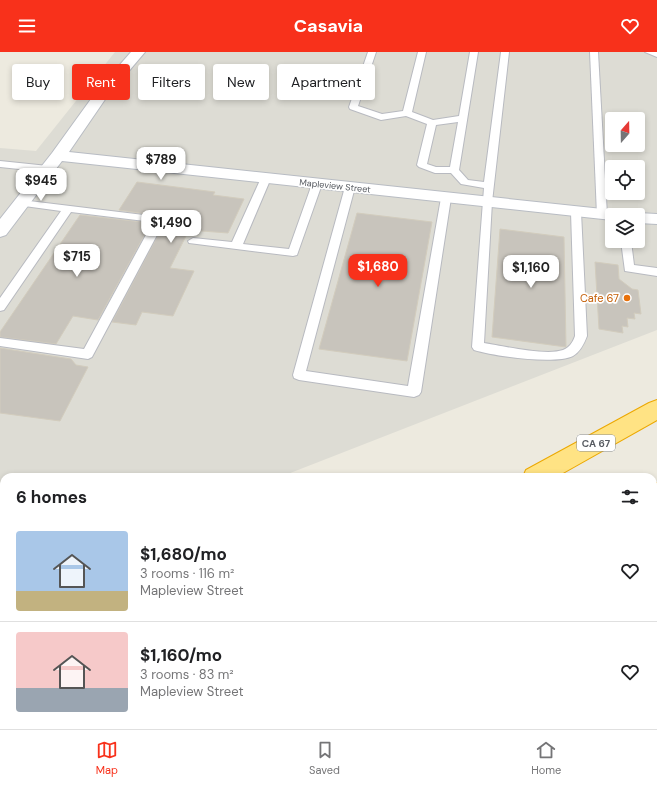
<!DOCTYPE html>
<html lang="en">
<head>
<meta charset="utf-8">
<style>
  :root { --surface:#fff; --page:#f6f6f6; --text:#202124; --muted:#757577; --line:#e0e0e0; --accent:#f8311b }
  body { margin:0; font-family:"DM Sans",sans-serif; background:var(--page); color:var(--text); height:100vh; display:flex; flex-direction:column; font-size:15px; white-space:nowrap }
  * { box-sizing:border-box; margin:0 }
  p { font-size:13px; color:var(--muted) }
  .icon { flex:none; width:22px; height:22px; fill:none; stroke:currentColor; stroke-width:2; stroke-linecap:round; stroke-linejoin:round }
  .map { position:relative; flex:1; overflow:hidden }
  .side { position:absolute; left:0px; top:421px; width:657px; height:256px; display:flex; flex-direction:column; background:var(--surface); border-radius:12px 12px 0 0; box-shadow:0 2px 6px #0003 }
  .side>* { flex:none }
  .banner { position:absolute; left:12px; top:12px; width:400px; height:36px; display:flex; gap:8px }
  .needle { width:26px; rotate:20deg }
  .buttons { position:absolute; left:605px; top:60px; display:grid; gap:8px }
  .buttons a { display:grid; place-items:center; width:40px; height:40px; border-radius:4px; background:var(--surface); box-shadow:0 2px 6px #0003; font-size:20px }
  .price { position:absolute; translate:-50% -34px; padding:0 9px; border-radius:8px; background:#fff; color:#222; font-size:13px; line-height:26px; filter:drop-shadow(0 1px 2px #0008) }
  .price::after { content:''; position:absolute; left:50%; top:24px; width:12px; height:9px; margin-left:-6px; background:inherit; clip-path:polygon(0 0,100% 0,50% 100%) }
  .price.active { background:var(--accent); color:#fff }
  ul { padding:0; list-style:none }
  li { display:flex; align-items:center; gap:12px; height:100px; padding:0 16px }
  li+li { border-top:1px solid var(--line) }
  li span { display:grid; place-items:center; flex:none; width:112px; height:80px; border-radius:4px; color:#555 }
  li>.icon { margin-inline-start:auto }
  span .icon { width:48px; height:48px; fill:#fffc; stroke-width:1 }
  li b { font-size:17px }
  h2 { display:flex; justify-content:space-between; align-items:center; height:48px; padding:0 16px; font-size:17px }
  .tag { padding:0 14px; border-radius:4px; background:var(--surface); box-shadow:0 2px 6px #0003; font-size:14px; line-height:36px }
  .tag.active { background:var(--accent); color:#fff }
  header { display:flex; justify-content:space-between; align-items:center; height:52px; padding:0 16px; background:var(--accent); color:#fff; font-size:18px; font-weight:700 }
  .dock { display:flex; justify-content:space-around; align-items:center; height:56px; border-top:1px solid var(--line); background:var(--surface); font-size:11px; color:var(--muted) }
  .dock a { display:grid; justify-items:center; gap:2px }
  .dock .active { color:var(--accent) }
  .map>svg:first-child { display:block }
</style>
</head>
<body>
<header><svg class="icon" aria-label="menu" viewBox="0 0 24 24"><path d="M4 6h16M4 12h16M4 18h16"/></svg>Casavia<svg class="icon" aria-label="heart" viewBox="0 0 24 24"><path d="M12 20l-8-8c-3-5 5-10 8-4 3-6 11-1 8 4z"/></svg></header>
<div class="map">
<svg width="657" height="677" viewBox="0 0 657 677">
  <rect width="100%" height="100%" fill="#edeadf"/>
  <!-- industrial -->
  <path fill="#dddcd4" fill-rule="evenodd" d="M115 0H657V278L280 425H4V528H0V96L36 99ZM612 67H638V93H612ZM612 115H638V141H612ZM612 163H638V189H612Z"/>
  <!-- building -->
  <g fill="#c8c4bc" stroke="#d2ccbd">
    <polygon points="137,130 215,140 213,143 244,147 228,181 189,178 170,216 194,219 173,264 142,260 136,273 112,270 166,168 160,164 119,158"/>
    <polygon points="357,161 432,170 407,309 319,297"/>
    <polygon points="80,163 151,171 98,268 73,264 56,292 0,285 0,280"/>
    <polygon points="500,177 564,185 566,295 492,285"/>
    <polygon points="595,210 618,213 619,227 632,237 638,238 641,262 634,261 635,267 627,266 628,275 622,274 623,281 599,277"/>
    <polygon points="0,296 71,307 76,313 88,315 60,369 0,361"/>
  </g>
  <g fill="none" stroke-linecap="round" stroke-linejoin="round">
    <!-- lane casing -->
    <g stroke="#b8bac0" stroke-width="2">
      <g id="lane">
        <path d="M368 0H376L358 54 382 62 403 59 418 0H426L412 60 433 68 459 64 470 0H478L459 118 468 128 484 130 501 0H509L492 150 484 291C503 294 546 304 563 298 569 296 573 290 575 284L571 160 576 157 581 160 587 284C584 292 580 300 573 304 554 313 494 304 474 298L472 295 484 136 461 132 451 121H435L419 115 417 113 427 72 406 64 381 68 350 57 349 55ZM458 70 450 115H436L427 112 436 73Z"/>
        <polygon points="590,0 598,0 607,163 602,166 597,163"/>
        <polygon points="645,0 657,0 657,5"/>
        <polygon points="0,109 48,114 53,117 48,120 0,115"/>
        <polygon points="266,123 271,126 243,192 289,197 312,132 317,129 322,132 297,203 293,204 189,191 188,189 193,186 232,190 261,126"/>
        <polygon points="350,132 355,135 306,319 408,334 441,146 446,143 451,146 421,340 419,343 414,345 299,328 294,326 293,323 345,135"/>
        <polygon points="21,148 160,165 165,168 92,305 88,307 0,294 0,286 84,297 153,170 71,160 4,258 0,259 0,246 61,159 17,153 16,151 17,149"/>
        <polygon points="621,189 631,189 634,213 657,216 657,224 625,219"/>
        <polygon points="657,649 657,667 653,669 653,651"/>
        <polygon points="618,673 640,673 638,677 616,677"/>
      </g>
    </g>
    <!-- secondary casing -->
    <g stroke="#b8bcc3" stroke-width="2">
      <g id="secondary">
        <polygon points="131,0 145,0 106,46 69,100 612,158 618,159 621,163 612,163 612,168 62,109 6,183 0,185 0,167 52,101 96,40"/>
        <polygon points="638,161 657,162 657,172 638,171 638,163 631,163"/>
      </g>
    </g>
    <!-- highway casing -->
    <g stroke="#eca800" stroke-width="2">
      <g id="highway">
        <polygon points="657,348 657,368 556,425 523,425 526,418 649,351"/>
        <polygon points="657,431 657,452 653,453 653,432"/>
        <polygon points="4,584 4,612 0,613 0,585"/>
        <polygon points="110,673 151,673 150,677 109,677"/>
      </g>
    </g>
    <!-- lane -->
    <use href="#lane" fill="#fff" fill-rule="evenodd"/>
    <!-- secondary -->
    <use href="#secondary" fill="#fff" fill-rule="evenodd"/>
    <!-- highway -->
    <use href="#highway" fill="#ffe384" fill-rule="evenodd"/>
  </g>
  <!-- markers -->
  <circle fill="#e8710a" stroke="#fff" stroke-width="1.5" cx="627" cy="246" r="4"/>
  <g text-anchor="middle" stroke-width="3.5" stroke-linejoin="round" paint-order="stroke">
    <!-- far-street labels -->
    <g font-size="9" fill="#585c62" stroke="#fff">
      <text transform="translate(335 134) rotate(6)" y="3">Mapleview Street</text>
    </g>
    <!-- shield labels -->
    <rect fill="#fff" stroke="#8a8d91" stroke-width="1" x="577" y="383" width="38" height="16" rx="3"/>
    <g font-size="10" font-weight="bold" fill="#585c62">
      <text x="596" y="395">CA 67</text>
    </g>
    <!-- food labels -->
    <g font-size="11" fill="#c56008" stroke="#fff" text-anchor="end">
      <text x="619" y="250">Cafe 67</text>
    </g>
  </g>
</svg>
<div class="buttons">
<a><svg class="needle" viewBox="-14 -14 28 28"><path d="M0-13l5 13h-10z" fill="#e53935"/><path d="M0 13l5-13h-10z" fill="#757577"/></svg></a>
<a><svg class="icon" aria-label="locate" viewBox="0 0 24 24"><circle cx="12" cy="12" r="6"/><path d="M12 2v4M12 18v4M2 12h4M18 12h4"/></svg></a>
<a><svg class="icon" aria-label="layers" viewBox="0 0 24 24"><path d="M12 4l9 5-9 5-9-5zM3 14l9 5 9-5"/></svg></a>
</div>
<b class="price" style="left:161px;top:129px">$789</b>
<b class="price" style="left:41px;top:150px">$945</b>
<b class="price" style="left:171px;top:192px">$1,490</b>
<b class="price" style="left:77px;top:226px">$715</b>
<b class="price active" style="left:378px;top:236px">$1,680</b>
<b class="price" style="left:531px;top:237px">$1,160</b>
<div class="banner">
<a class="tag">Buy</a>
<a class="tag active">Rent</a>
<a class="tag">Filters</a>
<a class="tag">New</a>
<a class="tag">Apartment</a>
</div>
<section class="side">
<h2>6 homes<svg class="icon" aria-label="filters" viewBox="0 0 24 24"><path d="M4 7h16M4 17h16"/><circle cx="9" cy="7" r="2"/><circle cx="15" cy="17" r="2"/></svg></h2>
<ul>
<li><span style="background:linear-gradient(#a9c7e8 75%,#c2b280 0)"><svg class="icon" aria-label="home" viewBox="0 0 24 24"><path d="M3 11l9-7 9 7M6 9v11h12V9"/></svg></span><div><b>$1,680/mo</b><p>3 rooms · 116 m²</p><p>Mapleview Street</p></div><svg class="icon" aria-label="heart" viewBox="0 0 24 24"><path d="M12 20l-8-8c-3-5 5-10 8-4 3-6 11-1 8 4z"/></svg></li>
<li><span style="background:linear-gradient(#f6c9c9 70%,#9aa5b1 0)"><svg class="icon" aria-label="home" viewBox="0 0 24 24"><path d="M3 11l9-7 9 7M6 9v11h12V9"/></svg></span><div><b>$1,160/mo</b><p>3 rooms · 83 m²</p><p>Mapleview Street</p></div><svg class="icon" aria-label="heart" viewBox="0 0 24 24"><path d="M12 20l-8-8c-3-5 5-10 8-4 3-6 11-1 8 4z"/></svg></li>
</ul>
</section>
</div>
<nav class="dock">
<a class="active"><svg class="icon" aria-label="map" viewBox="0 0 24 24"><path d="M3 6l6-2 6 2 6-2v14l-6 2-6-2-6 2zM9 4v14M15 6v14"/></svg>Map</a>
<a><svg class="icon" aria-label="saved" viewBox="0 0 24 24"><path d="M7 4h10v16l-5-4-5 4z"/></svg>Saved</a>
<a><svg class="icon" aria-label="home" viewBox="0 0 24 24"><path d="M3 11l9-7 9 7M6 9v11h12V9"/></svg>Home</a>
</nav>
</body>
</html>
